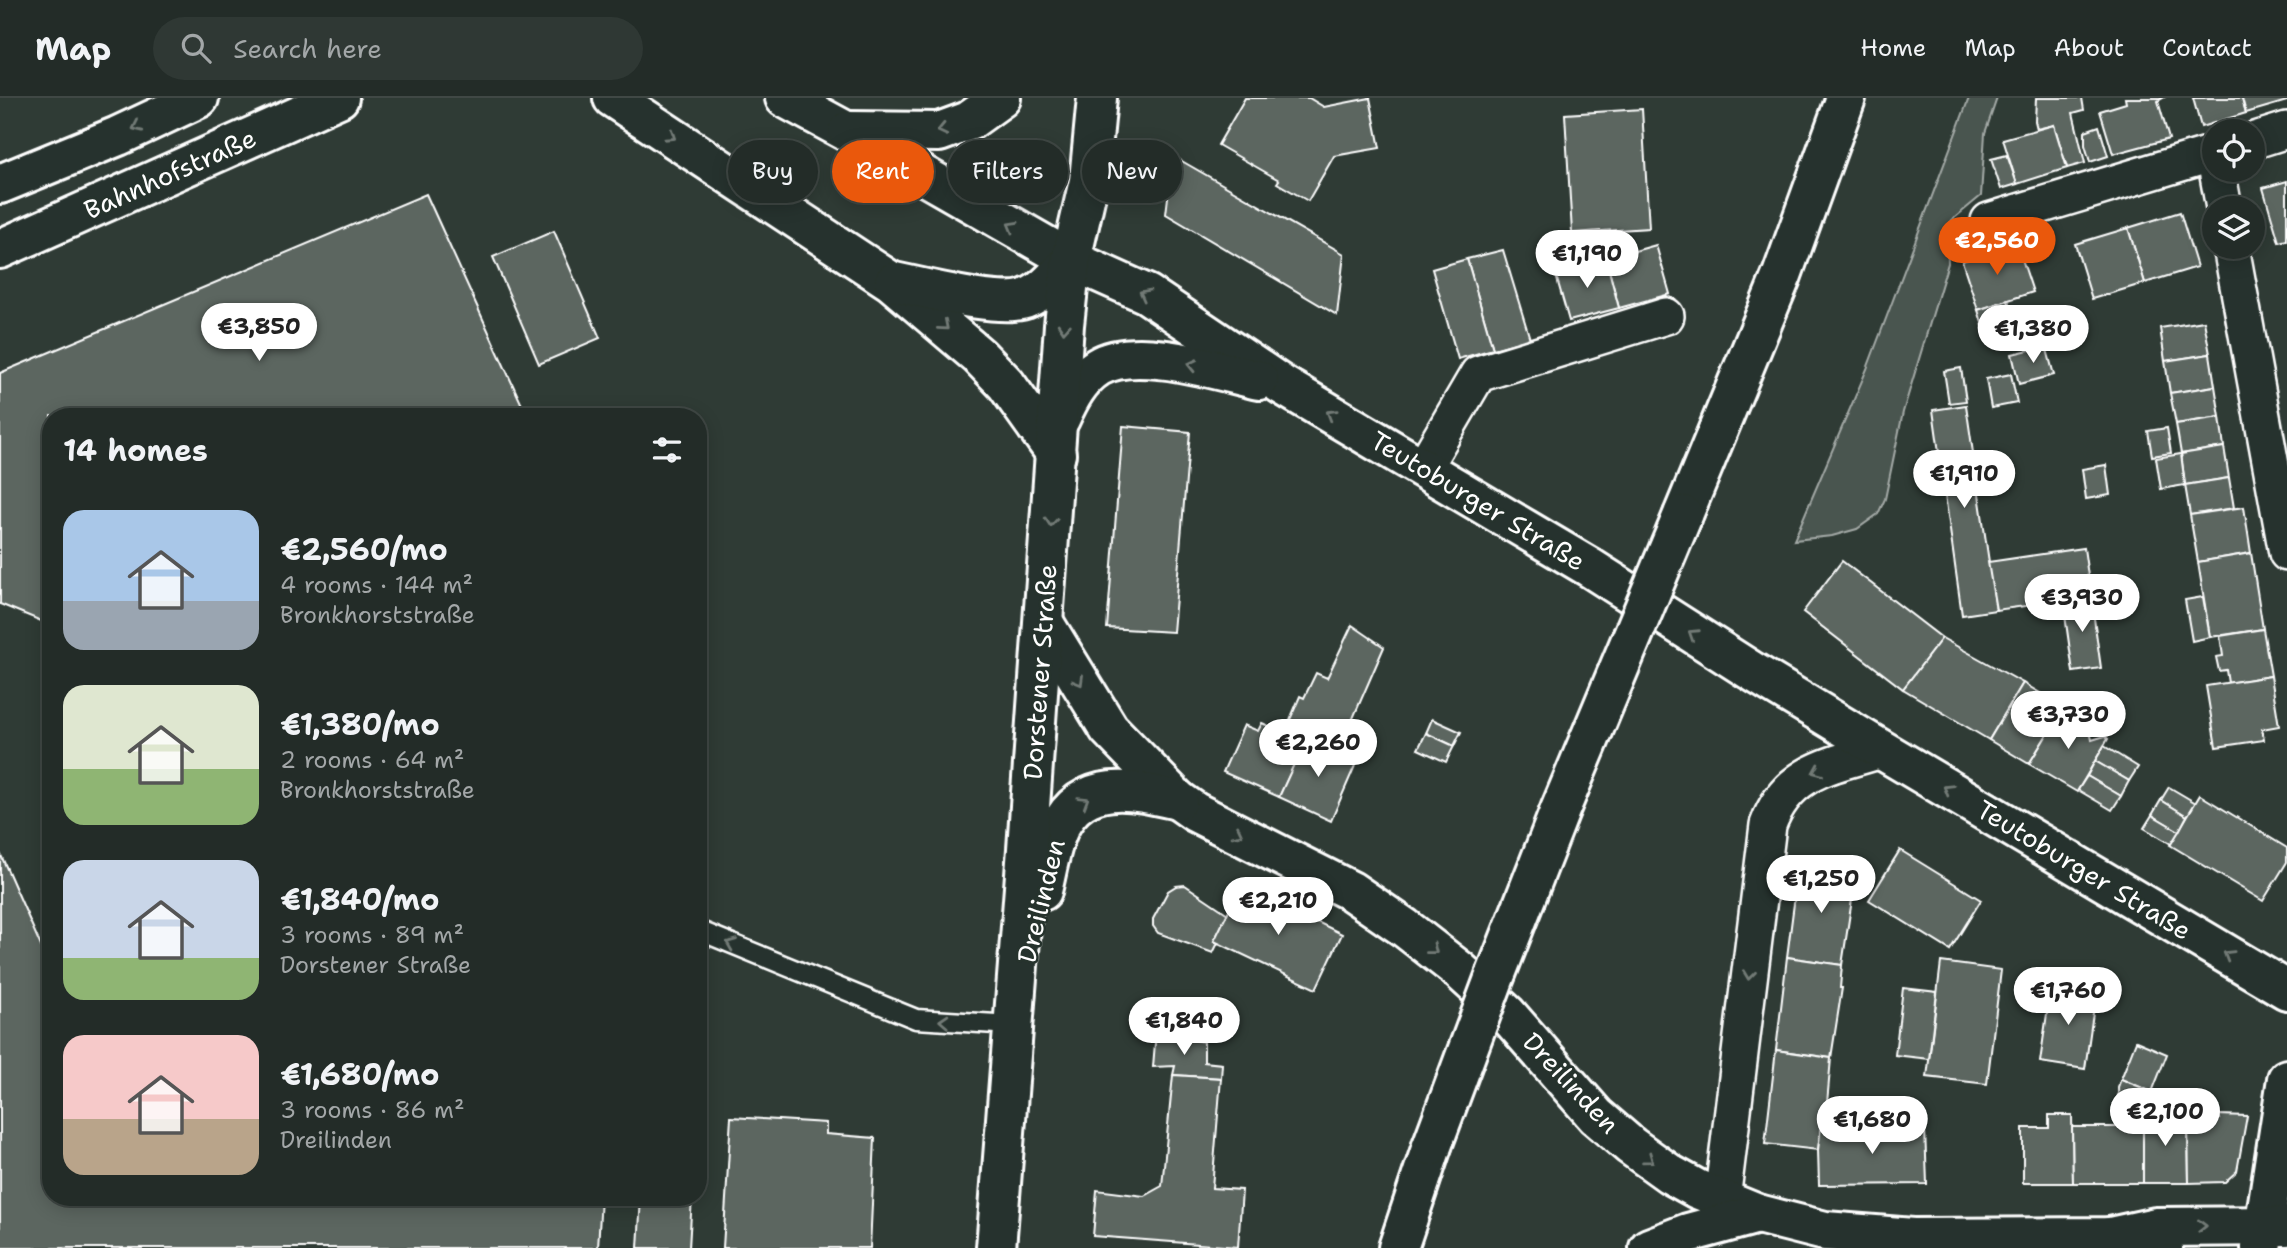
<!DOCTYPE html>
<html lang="en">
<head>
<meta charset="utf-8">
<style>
  :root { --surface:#232c28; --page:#2f3834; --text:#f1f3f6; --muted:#a3a7a8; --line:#404845; --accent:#ea580c }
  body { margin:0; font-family:"Shantell Sans",sans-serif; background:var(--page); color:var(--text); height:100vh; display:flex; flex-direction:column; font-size:26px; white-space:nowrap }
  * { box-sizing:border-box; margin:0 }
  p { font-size:23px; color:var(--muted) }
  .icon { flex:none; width:38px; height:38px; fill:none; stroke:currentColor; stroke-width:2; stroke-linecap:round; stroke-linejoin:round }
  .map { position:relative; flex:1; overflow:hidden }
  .side { position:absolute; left:42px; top:310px; width:665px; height:798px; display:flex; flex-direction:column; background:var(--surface); border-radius:28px; box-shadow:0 4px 18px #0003,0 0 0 2px var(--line) }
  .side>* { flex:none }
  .hud { position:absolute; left:728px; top:42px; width:665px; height:63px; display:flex; gap:14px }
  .tools { position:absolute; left:2202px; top:21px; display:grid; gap:14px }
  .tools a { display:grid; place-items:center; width:63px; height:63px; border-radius:50%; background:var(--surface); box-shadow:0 4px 18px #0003,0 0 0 2px var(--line); font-size:35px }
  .price { position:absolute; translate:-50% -60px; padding:0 16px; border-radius:24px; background:#fff; color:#222; font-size:23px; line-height:46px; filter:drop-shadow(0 2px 4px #0008) }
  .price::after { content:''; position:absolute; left:50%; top:42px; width:21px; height:16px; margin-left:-10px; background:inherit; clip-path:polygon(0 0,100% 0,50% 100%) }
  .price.selected { background:var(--accent); color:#fff }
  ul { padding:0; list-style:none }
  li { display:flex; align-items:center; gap:21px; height:175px; padding:0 21px }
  li span { display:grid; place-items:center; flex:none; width:196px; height:140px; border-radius:21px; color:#555 }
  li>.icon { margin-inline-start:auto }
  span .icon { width:84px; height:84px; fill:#fffc; stroke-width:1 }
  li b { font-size:30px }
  h2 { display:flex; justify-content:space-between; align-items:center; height:84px; padding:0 21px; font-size:30px }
  .tag { padding:0 24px; border-radius:32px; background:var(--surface); box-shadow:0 4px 18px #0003,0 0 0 2px var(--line); font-size:24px; line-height:63px }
  .tag.selected { background:var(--accent); color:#fff }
  header { display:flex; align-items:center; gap:42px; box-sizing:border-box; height:98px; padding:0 35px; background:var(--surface); border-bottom:2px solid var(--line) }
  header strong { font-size:33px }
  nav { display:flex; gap:38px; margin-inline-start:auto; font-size:24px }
  .search { width:490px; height:63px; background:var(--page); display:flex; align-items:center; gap:18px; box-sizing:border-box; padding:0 24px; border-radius:38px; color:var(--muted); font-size:26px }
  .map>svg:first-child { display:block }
</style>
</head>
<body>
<header>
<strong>Map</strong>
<div class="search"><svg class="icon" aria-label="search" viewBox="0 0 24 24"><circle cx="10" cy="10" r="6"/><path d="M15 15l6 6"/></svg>Search here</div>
<nav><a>Home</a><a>Map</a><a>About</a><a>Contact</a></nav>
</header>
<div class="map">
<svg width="2287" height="1150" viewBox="0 0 2287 1150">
  <rect width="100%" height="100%" fill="#2f3b35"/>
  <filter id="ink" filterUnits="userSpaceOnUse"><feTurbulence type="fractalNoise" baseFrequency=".0143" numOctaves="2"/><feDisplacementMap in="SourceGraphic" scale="14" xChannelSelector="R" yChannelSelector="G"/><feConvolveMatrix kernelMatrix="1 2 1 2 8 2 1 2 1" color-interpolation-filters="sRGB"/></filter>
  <g filter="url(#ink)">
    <!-- green -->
    <polygon fill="#4a544f" stroke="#a4aaa7" stroke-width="2" points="1969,0 1997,0 1985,35 1981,98 1952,122 1947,135 1948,165 1903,314 1885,401 1878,416 1857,431 1832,438 1794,442 1867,271"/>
    <!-- building -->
    <g fill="#5b6661" stroke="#fff" stroke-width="2">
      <polygon points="1245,0 1309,0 1324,9 1370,0 1380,50 1334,58 1308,103 1277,85 1279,82 1218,47"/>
      <polygon points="2036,0 2082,0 2084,12 2073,15 2085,65 2067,70 2054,27 2037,31 2035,23"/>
      <polygon points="2125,0 2163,0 2158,3 2169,41 2113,56 2100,13 2126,5"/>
      <polygon points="2193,0 2242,0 2246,15 2201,29"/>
      <polygon points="2242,0 2287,0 2287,3 2246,15"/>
      <polygon points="1642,11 1649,130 1572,135 1565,16"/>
      <polygon points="2054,27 2067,70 2017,86 2003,41"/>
      <polygon points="2099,28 2108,58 2090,64 2085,47 2085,33"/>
      <polygon points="2007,57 2017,86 2001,91 1991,61"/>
      <polygon points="1173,58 1344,156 1337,217 1166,116"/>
      <polygon points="2287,83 2287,142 2279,144 2263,90"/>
      <polygon points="426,96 527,318 51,318 51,527 0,506 0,275"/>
      <polygon points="2180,114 2197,169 2145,185 2128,130"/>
      <polygon points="2128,130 2145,185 2092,201 2075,146"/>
      <polygon points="554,133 600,240 539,266 493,159"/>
      <polygon points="2017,146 2033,194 1978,212 1962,163"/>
      <polygon points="1656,147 1670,196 1619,210 1606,161"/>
      <polygon points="1503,152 1530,241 1493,251 1467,161"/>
      <polygon points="1467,161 1493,251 1458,261 1432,171"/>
      <polygon points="1606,161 1619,210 1569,223 1555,174"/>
      <polygon points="2008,202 2018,235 1988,244 1978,212"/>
      <polygon points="2204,223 2210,256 2165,263 2160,230"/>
      <polygon points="2046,248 2054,277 2019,286 2012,256"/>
      <polygon points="2210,256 2215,288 2170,295 2165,263"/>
      <polygon points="1961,270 1966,303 1949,305 1944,273"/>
      <polygon points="2011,276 2017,305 1991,310 1986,281"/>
      <polygon points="2215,288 2220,319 2176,326 2170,295"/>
      <polygon points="1966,307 1996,512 1962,517 1933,312"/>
      <polygon points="2220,319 2224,349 2181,356 2176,326"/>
      <polygon points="1123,328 1190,334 1173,534 1107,530"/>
      <polygon points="2167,330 2171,355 2152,358 2148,333"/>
      <polygon points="2224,349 2229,380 2185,387 2181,356"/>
      <polygon points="2181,356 2185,387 2161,391 2156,360"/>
      <polygon points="2106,367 2110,397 2086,401 2082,371"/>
      <polygon points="2229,380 2234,410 2190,417 2185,387"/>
      <polygon points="2244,409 2251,455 2198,464 2190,417"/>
      <polygon points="2084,450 2091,499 1996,512 1988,464"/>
      <polygon points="2251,455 2263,531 2210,539 2198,464"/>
      <polygon points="1842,463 1942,540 1903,591 1803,514"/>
      <polygon points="2091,499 2101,570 2073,574 2063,503"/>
      <polygon points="2203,499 2210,539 2192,543 2185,502"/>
      <polygon points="1352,527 1384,549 1338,655 1306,640 1305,644 1288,637 1293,626 1289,624 1300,598 1304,600 1316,575 1327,580"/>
      <polygon points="2263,531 2271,578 2228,585 2226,572 2219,573 2216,559 2223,558 2220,538"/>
      <polygon points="1942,540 2023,585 1989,642 1903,591"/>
      <polygon points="2271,578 2279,628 2262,631 2264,642 2216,649 2206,588"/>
      <polygon points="2023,585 2064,609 2029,666 1989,642"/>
      <polygon points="2064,609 2088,624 2092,642 2105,638 2108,641 2077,694 2029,666"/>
      <polygon points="1432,621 1461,634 1454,648 1426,635"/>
      <polygon points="1262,625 1305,644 1279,699 1223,674 1244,627 1258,633"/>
      <polygon points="1426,635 1454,648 1446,664 1418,651"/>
      <polygon points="1306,640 1357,663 1331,723 1279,699"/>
      <polygon points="2104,648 2138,669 2129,683 2095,663"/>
      <polygon points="2095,663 2129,683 2121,698 2087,678"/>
      <polygon points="2087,678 2121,698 2112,712 2078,692"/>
      <polygon points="2169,689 2196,705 2187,718 2161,702"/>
      <polygon points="2200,697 2287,750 2287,764 2263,803 2170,747"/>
      <polygon points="2161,702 2187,718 2179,733 2152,717"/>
      <polygon points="2152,717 2179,733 2171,746 2144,730"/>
      <polygon points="1900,752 1981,802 1950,852 1869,802"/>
      <polygon points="0,755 51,871 51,1099 601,1099 598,1150 0,1150"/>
      <polygon points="1799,767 1854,773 1851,795 1853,795 1842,867 1787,859"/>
      <polygon points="1185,787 1228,816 1214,843 1218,845 1213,855 1158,835 1153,828 1153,821 1168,793 1176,788"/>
      <polygon points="1241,787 1342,836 1316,891 1214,843"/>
      <polygon points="1787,859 1842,867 1840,890 1842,890 1831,960 1776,952"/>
      <polygon points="1941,864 2001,872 1987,986 1927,979"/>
      <polygon points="2051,888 2096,894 2085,971 2040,964"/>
      <polygon points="1903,890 1937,894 1929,961 1895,957"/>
      <polygon points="1156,933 1204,944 1204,964 1222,966 1221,980 1173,977 1175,968 1153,969"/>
      <polygon points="2136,943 2167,956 2152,994 2121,981"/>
      <polygon points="1776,952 1831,960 1825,1028 1821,1028 1818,1052 1765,1046"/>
      <polygon points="1173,977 1221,980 1212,1090 1242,1092 1238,1149 1093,1138 1097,1092 1144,1098 1162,1088"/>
      <polygon points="2121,981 2152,994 2143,1018 2143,1029 2119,1029 2118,989"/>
      <polygon points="2163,1008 2164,1020 2188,1021 2189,1085 2143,1085 2143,1018 2147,1009"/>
      <polygon points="2049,1017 2072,1017 2073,1085 2023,1085 2023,1030 2049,1030"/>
      <polygon points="2219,1017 2247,1018 2237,1073 2225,1084 2189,1085 2188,1021 2220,1021"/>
      <polygon points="731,1019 826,1025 826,1036 875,1040 870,1150 723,1150"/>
      <polygon points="1821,1028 1925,1030 1927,1086 1819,1087 1818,1052"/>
      <polygon points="2072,1029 2143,1029 2143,1085 2073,1085"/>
      <polygon points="641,1099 692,1099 689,1150 638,1150"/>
    </g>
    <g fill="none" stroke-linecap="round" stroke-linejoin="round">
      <!-- service casing -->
      <g stroke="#fff" stroke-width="23">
        <polyline id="service" points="698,832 916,921 1012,927"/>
      </g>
      <!-- minor casing -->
      <g stroke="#fff" stroke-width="40">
        <g id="minor">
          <polyline points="2252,43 2287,32"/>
          <polyline points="2217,72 2224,110"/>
          <polyline points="1989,123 2214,55"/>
          <polyline points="2231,149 2287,455"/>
          <polyline points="1423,370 1478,276 1666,218"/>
          <path d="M1722 1102 1768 727C1788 672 1832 667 1882 652"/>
        </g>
      </g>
      <!-- tertiary casing -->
      <g stroke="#fff" stroke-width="44">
        <g id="tertiary">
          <polyline points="2110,1139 2163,1150"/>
          <polyline points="2261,1150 2287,981"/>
        </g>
      </g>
      <!-- secondary casing -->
      <g stroke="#fff" stroke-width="44">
        <g id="secondary">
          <polyline points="613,0 892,184 979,258 1006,286 1056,356"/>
          <polyline points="785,0 846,33 1071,162 1147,196 1282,287 1589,469 1750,572 1882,652 2287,892"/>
          <polyline points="848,33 939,34 969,23 1001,0"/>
          <polyline points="0,86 118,38 199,0"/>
          <polyline points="0,151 339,0"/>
          <path d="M894 184C924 190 998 210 1025 201 1044 194 1057 177 1071 162"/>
          <path d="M1060 321C1069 301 1079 281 1098 269 1135 246 1219 273 1259 282"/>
          <polyline points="1044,525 1109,631 1178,702 1195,714 1351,793 1405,830 1459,872 1507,916 1596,1018 1631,1048 1670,1076 1697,1091 1758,1116 1825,1133 1913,1140 2110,1139 2156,1129 2287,1128"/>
          <path d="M1042 793C1047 773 1050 750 1059 730 1084 679 1135 692 1178 702"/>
          <polyline points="996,1150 1027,751 1064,227 1071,162 1089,83 1097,0"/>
        </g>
      </g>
      <!-- motorway casing -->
      <g stroke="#fff" stroke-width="44">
        <g id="motorway">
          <polyline points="1683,417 1782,177 1846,0"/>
          <polyline points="1398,1150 1432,1048"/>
          <polyline points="1649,1150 1688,1135 1758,1116"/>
        </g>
      </g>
      <!-- service -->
      <use href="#service" stroke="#26332d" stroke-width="18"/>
      <!-- minor -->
      <use href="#minor" stroke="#26332d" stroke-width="35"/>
      <!-- tertiary -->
      <use href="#tertiary" stroke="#26332d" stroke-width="38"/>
      <!-- secondary -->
      <use href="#secondary" stroke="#26332d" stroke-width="38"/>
      <!-- motorway -->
      <use href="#motorway" stroke="#26332d" stroke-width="38"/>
      <!-- motorway-bridge casing -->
      <g stroke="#fff" stroke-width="44" stroke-linecap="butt">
        <polyline id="motorway-bridge" points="1432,1048 1494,881 1560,712 1683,417"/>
      </g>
      <!-- motorway-bridge -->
      <use href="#motorway-bridge" stroke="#26332d" stroke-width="38"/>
    </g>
    <!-- one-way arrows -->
    <defs><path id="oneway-chevron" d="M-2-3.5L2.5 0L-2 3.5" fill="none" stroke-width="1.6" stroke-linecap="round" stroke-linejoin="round" transform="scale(1.75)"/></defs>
    <g stroke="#727a76">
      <use href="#oneway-chevron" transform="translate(137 29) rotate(155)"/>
      <use href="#oneway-chevron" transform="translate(942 32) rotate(167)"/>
      <use href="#oneway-chevron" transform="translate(671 38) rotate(33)"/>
      <use href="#oneway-chevron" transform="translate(1012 128) rotate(-150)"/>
      <use href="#oneway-chevron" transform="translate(1144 196) rotate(-152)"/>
      <use href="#oneway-chevron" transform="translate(944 228) rotate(41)"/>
      <use href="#oneway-chevron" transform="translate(1064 230) rotate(94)"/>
      <use href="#oneway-chevron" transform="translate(1192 267) rotate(-167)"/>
      <use href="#oneway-chevron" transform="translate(1331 316) rotate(-149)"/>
      <use href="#oneway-chevron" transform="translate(1051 424) rotate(94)"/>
      <use href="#oneway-chevron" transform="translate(1693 536) rotate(-147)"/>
      <use href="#oneway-chevron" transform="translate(1079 583) rotate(60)"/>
      <use href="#oneway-chevron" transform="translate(1817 673) rotate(157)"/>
      <use href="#oneway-chevron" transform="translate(1948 691) rotate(-149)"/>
      <use href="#oneway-chevron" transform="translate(1084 703) rotate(-32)"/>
      <use href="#oneway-chevron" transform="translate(1238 735) rotate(27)"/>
      <use href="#oneway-chevron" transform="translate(731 846) rotate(-158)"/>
      <use href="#oneway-chevron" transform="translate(1433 852) rotate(38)"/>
      <use href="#oneway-chevron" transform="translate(2228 857) rotate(-149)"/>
      <use href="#oneway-chevron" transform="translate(1749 877) rotate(97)"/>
      <use href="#oneway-chevron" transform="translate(944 923) rotate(-177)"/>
      <use href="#oneway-chevron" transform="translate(1649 1061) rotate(36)"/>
      <use href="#oneway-chevron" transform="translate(2202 1128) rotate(-1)"/>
    </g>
  </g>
  <g text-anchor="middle" stroke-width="5" stroke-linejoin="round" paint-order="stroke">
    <!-- street labels -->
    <g font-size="26" fill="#fff" stroke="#26332d">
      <text transform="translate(170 76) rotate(-24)" y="9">Bahnhofstraße</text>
      <text transform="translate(1478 403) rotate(31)" y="9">Teutoburger Straße</text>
      <text transform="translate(1040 574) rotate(-86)" y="9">Dorstener Straße</text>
      <text transform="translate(2084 772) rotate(31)" y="9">Teutoburger Straße</text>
      <text transform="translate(1041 803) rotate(-76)" y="9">Dreilinden</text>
      <text transform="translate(1571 985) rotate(47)" y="9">Dreilinden</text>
    </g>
  </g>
</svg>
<div class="tools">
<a><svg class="icon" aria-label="locate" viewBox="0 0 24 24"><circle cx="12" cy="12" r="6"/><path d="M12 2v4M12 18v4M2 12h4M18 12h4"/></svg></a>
<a><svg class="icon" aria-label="layers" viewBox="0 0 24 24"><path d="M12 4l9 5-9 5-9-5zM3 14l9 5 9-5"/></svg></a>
</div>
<b class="price selected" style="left:1997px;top:179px">€2,560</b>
<b class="price" style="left:1587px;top:192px">€1,190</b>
<b class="price" style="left:259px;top:265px">€3,850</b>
<b class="price" style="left:2033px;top:267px">€1,380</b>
<b class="price" style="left:1964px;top:412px">€1,910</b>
<b class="price" style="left:2082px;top:536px">€3,930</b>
<b class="price" style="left:2068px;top:653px">€3,730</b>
<b class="price" style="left:1318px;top:681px">€2,260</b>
<b class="price" style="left:1821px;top:817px">€1,250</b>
<b class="price" style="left:1278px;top:839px">€2,210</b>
<b class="price" style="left:2068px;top:929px">€1,760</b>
<b class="price" style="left:1184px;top:959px">€1,840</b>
<b class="price" style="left:2165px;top:1050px">€2,100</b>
<b class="price" style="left:1872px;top:1058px">€1,680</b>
<div class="hud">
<a class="tag">Buy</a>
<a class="tag selected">Rent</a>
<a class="tag">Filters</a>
<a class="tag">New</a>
</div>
<section class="side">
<h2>14 homes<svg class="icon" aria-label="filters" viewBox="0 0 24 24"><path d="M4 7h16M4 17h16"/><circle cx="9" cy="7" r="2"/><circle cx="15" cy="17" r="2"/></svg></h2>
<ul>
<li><span style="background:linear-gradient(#a9c7e8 65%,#9aa5b1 0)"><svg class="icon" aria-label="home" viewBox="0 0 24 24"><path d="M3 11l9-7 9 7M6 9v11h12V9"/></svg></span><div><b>€2,560/mo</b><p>4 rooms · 144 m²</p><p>Bronkhorststraße</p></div></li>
<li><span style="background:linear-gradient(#dfe7d0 60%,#8fb573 0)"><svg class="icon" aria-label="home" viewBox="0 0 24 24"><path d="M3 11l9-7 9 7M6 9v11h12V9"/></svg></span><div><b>€1,380/mo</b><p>2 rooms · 64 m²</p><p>Bronkhorststraße</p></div></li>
<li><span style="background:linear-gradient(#c9d6e8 70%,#8fb573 0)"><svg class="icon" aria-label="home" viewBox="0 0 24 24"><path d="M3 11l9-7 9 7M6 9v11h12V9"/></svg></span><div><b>€1,840/mo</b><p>3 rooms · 89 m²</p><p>Dorstener Straße</p></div></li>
<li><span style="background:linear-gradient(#f6c9c9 60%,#b9a48a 0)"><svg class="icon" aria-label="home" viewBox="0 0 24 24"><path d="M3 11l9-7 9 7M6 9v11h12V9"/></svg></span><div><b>€1,680/mo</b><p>3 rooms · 86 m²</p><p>Dreilinden</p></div></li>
</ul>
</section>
</div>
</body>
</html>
